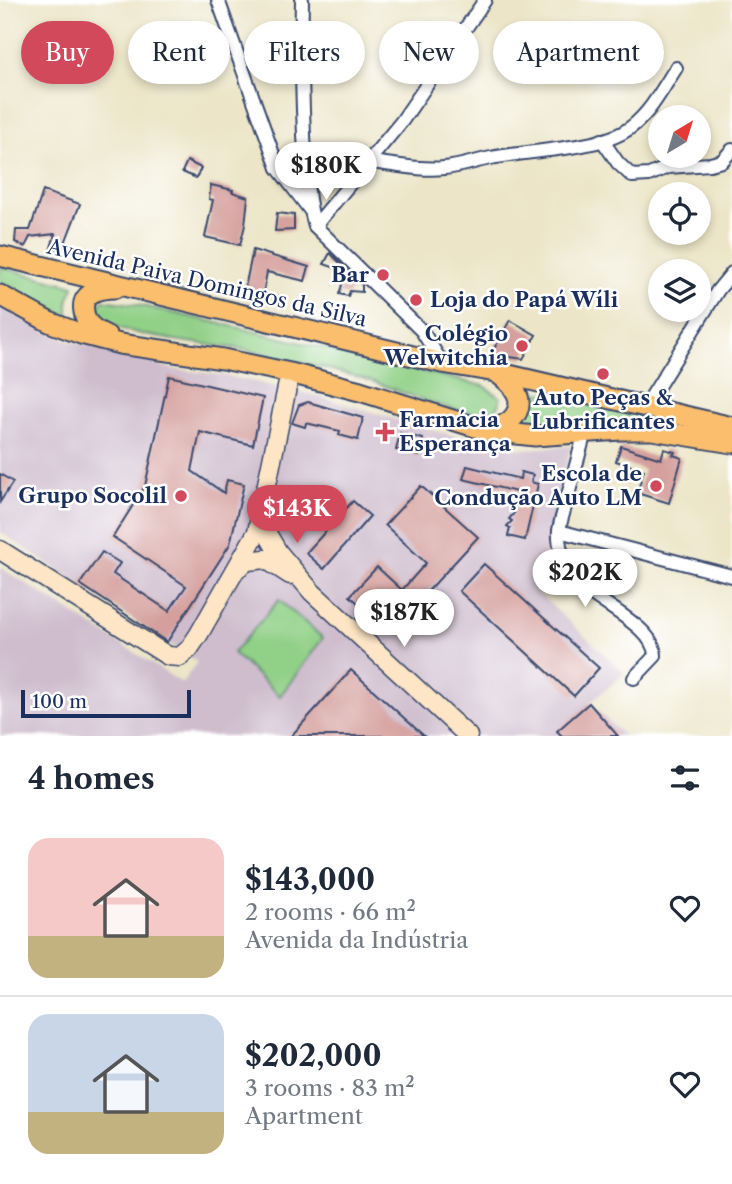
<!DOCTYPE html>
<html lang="en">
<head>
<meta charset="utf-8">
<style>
  :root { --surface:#fff; --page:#f2f2f3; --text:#1f2937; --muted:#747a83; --line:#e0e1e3; --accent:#d1495b }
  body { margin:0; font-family:"Libre Caslon Text",serif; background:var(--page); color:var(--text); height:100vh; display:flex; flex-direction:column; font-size:26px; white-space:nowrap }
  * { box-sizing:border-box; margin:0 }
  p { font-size:23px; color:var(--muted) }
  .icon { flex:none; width:38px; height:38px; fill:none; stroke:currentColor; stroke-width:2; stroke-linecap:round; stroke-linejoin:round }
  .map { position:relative; height:736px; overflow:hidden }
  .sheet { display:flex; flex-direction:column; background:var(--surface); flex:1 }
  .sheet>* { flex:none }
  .guide { position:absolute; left:21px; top:21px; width:691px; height:63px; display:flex; gap:14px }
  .needle { width:46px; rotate:38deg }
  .buttons { position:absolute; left:648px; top:105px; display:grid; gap:14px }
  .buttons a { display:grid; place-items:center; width:63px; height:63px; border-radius:50%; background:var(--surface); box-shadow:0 4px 10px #0003; font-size:35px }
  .scale { position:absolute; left:21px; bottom:18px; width:170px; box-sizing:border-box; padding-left:7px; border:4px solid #1b2f5e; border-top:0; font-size:19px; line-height:24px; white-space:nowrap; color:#1b2f5e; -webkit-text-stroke:5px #fff; paint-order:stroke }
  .price { position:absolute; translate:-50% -60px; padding:0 16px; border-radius:24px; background:#fff; color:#222; font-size:23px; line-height:46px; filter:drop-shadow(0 2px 4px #0008) }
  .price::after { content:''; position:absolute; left:50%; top:42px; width:21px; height:16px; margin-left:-10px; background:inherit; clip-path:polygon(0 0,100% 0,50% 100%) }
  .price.active { background:var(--accent); color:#fff }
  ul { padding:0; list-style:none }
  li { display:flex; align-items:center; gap:21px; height:175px; padding:0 28px }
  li+li { border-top:2px solid var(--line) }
  li span { display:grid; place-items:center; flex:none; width:196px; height:140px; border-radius:21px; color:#555 }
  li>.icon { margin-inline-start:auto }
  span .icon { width:84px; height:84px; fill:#fffc; stroke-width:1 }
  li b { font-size:30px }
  h2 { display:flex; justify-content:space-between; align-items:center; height:84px; padding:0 28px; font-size:30px }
  .pill { padding:0 24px; border-radius:32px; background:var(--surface); box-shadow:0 4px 10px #0003; font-size:24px; line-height:63px }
  .pill.active { background:var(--accent); color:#fff }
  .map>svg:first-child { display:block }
</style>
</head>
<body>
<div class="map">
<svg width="732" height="736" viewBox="0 0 732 736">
  <rect width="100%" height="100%" fill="#fff"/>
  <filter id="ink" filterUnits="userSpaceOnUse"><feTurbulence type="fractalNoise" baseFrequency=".0143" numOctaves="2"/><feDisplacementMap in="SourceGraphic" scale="14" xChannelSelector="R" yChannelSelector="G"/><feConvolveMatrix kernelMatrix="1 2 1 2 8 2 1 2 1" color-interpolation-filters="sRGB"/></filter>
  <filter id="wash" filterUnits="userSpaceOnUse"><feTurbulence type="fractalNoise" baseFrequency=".00686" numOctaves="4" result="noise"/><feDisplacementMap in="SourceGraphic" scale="28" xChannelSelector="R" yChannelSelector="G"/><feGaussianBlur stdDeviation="1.57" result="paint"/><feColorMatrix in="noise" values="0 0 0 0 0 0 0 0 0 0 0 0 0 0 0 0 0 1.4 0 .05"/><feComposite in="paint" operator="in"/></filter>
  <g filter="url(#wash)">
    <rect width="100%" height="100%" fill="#ece5c7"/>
    <!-- industrial -->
    <polygon fill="#cfbdce" points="0,305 46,331 70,341 173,369 222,375 314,395 432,430 481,442 522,449 571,446 536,591 625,673 590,703 624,736 0,736 0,567 182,683 197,662 0,532"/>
    <!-- green -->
    <g fill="#91d087" stroke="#568072" stroke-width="2">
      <polygon points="0,267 74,286 68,301 68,317 0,282"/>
      <path d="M103 300 138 305 231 326 484 386 500 397C501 405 497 410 489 412 461 419 395 388 365 379 352 375 338 372 324 368 296 362 268 354 240 349 215 344 98 337 96 309Z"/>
      <polygon points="525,389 681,423 615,420 567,423 520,422"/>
      <polygon points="279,600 323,638 280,696 233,653"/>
    </g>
    <g id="blocks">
      <!-- building -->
      <g fill="#d49f9c">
        <polygon points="187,161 201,168 196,178 182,172"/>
        <polygon points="211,185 233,190 232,192 248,197 245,225 240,245 205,237 213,200 209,199"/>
        <polygon points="43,191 80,204 61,253 51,248 55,234 30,237 25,247 15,242 16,230 30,230"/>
        <polygon points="277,213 294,215 294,230 275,231"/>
        <polygon points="253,250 309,267 305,281 267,272 261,304 243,297"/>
        <polygon points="330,253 348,271 347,272 324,264"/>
        <polygon points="345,276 355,278 362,285 362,292 350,291 348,296 339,294"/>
        <polygon points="510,320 536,335 523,359 491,354"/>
        <polygon points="169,376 263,398 253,445 200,432 192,471 224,493 227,480 244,484 230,544 167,642 80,584 102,552 120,563 113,574 169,611 186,586 113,537 145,486"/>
        <polygon points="308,402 363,418 358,440 339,435 340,431 306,423 305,427 292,423 299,405"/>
        <polygon points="400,433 423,439 419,456 396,450"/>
        <polygon points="621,446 661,459 664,449 675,452 673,455 682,458 669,503 637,493 644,470 616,461"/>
        <polygon points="467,466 520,479 521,472 533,475 531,482 538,484 525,540 508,536 510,528 507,526 512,521 509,519 514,513 511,511 515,506 512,503 521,493 463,479"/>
        <polygon points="0,474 13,482 0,502"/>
        <polygon points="421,486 478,537 396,626 372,604 366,610 350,596 377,567 402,590 426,563 385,525"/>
        <polygon points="353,501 370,516 324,569 306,553"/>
        <polygon points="484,564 599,668 574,696 459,591"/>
        <polygon points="351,670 424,736 291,736"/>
        <polygon points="589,703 618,736 562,736 557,731"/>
      </g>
    </g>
  </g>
  <g filter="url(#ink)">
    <use href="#blocks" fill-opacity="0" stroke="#3a4a6e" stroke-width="2"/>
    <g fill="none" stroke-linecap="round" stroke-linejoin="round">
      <!-- street casing -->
      <g stroke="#3a4a6e" stroke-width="16">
        <g id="street">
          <polyline points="218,0 278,168 310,210"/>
          <path d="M302 0C301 45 302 90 304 135 306 166 306 197 315 226L422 331 442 363"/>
          <polyline points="602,140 618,163 632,176 649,175 668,167 710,164 722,161 732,150"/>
          <path d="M369 162C393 164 420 171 444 168 459 167 475 161 491 158 526 151 593 149 622 133 647 120 661 91 676 68"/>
          <polyline points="315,226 402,121 485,0"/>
          <polyline points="645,407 718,290 732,273"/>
          <path d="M585 432C579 454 573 477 567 499 565 509 560 521 559 531 558 542 563 562 569 572 584 599 655 623 655 656L634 678"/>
          <polyline points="559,531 732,576"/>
        </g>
      </g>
      <!-- secondary casing -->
      <g stroke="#3a4a6e" stroke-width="21">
        <g id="secondary">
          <polyline points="263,513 268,535 278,552 312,592 468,736"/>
          <polyline points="0,550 168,656 180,657 189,649 199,634 257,532 290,373"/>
          <polyline points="238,568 248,561 265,559 290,575"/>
        </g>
      </g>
      <!-- primary casing -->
      <g stroke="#3a4a6e" stroke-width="23">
        <g id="primary">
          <polyline points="0,256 442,363 496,372 732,427"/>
          <polyline points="0,295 49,322 81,334 120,344 223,359 290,373 360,391 488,431 535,436 621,430 652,430 732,443"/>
          <path d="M107 336C102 333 96 331 92 327 87 323 85 318 84 312 80 293 99 288 115 288"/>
          <path d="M488 431C495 428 505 425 510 421 530 402 513 384 497 373"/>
        </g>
      </g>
      <!-- street -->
      <use href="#street" stroke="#fff" stroke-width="12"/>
      <!-- secondary -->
      <use href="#secondary" stroke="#fde5c5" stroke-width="18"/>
      <!-- primary -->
      <use href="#primary" stroke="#fabe6d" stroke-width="19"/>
    </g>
  </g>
  <!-- markers -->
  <g fill="#d1495b" stroke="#fff" stroke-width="2.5">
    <circle cx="383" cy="275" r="7"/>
    <circle cx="416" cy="300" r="7"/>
    <circle cx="522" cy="346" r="7"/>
    <circle cx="603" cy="374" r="7"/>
    <path d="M381.5 421.5h7v7h7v7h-7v7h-7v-7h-7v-7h7z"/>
    <circle cx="656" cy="486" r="7"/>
    <circle cx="181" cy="496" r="7"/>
  </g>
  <g text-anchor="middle" stroke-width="5" stroke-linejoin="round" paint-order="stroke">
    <!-- poi labels -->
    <g font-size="21" font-weight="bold" fill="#1b2f5e" stroke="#fff" text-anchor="end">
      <text x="369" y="282">Bar</text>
      <text x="430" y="307" text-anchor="start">Loja do Papá Wíli</text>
      <text x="508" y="341">Colégio<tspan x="508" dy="24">Welwitchia</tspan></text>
      <text x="603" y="405" text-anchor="middle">Auto Peças &amp;<tspan x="603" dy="24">Lubrificantes</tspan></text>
      <text x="399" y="427" text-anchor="start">Farmácia<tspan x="399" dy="24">Esperança</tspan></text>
      <text x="642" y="481">Escola de<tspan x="642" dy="24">Condução Auto LM</tspan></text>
      <text x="167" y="503">Grupo Socolil</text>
    </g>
    <!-- street labels -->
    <g font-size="21" fill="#1b2f5e" stroke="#fff">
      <text transform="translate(207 283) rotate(13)" y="7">Avenida Paiva Domingos da Silva</text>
    </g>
  </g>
</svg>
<div class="buttons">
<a><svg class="needle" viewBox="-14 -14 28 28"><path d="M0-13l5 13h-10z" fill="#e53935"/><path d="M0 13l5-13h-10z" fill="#747a83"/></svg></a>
<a><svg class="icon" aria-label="locate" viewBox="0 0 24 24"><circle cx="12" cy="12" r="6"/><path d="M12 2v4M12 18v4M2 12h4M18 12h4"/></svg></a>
<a><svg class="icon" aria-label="layers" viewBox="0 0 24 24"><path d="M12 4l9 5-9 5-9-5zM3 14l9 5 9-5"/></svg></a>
</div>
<div class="scale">100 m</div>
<b class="price" style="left:326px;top:202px">$180K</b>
<b class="price active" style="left:297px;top:545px">$143K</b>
<b class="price" style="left:585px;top:609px">$202K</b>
<b class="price" style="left:404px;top:649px">$187K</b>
<div class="guide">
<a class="pill active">Buy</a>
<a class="pill">Rent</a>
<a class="pill">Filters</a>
<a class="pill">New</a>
<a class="pill">Apartment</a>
</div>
</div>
<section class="sheet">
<h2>4 homes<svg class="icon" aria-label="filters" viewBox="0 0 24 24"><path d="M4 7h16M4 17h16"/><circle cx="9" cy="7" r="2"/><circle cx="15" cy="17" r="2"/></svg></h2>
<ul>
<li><span style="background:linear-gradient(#f6c9c9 70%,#c2b280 0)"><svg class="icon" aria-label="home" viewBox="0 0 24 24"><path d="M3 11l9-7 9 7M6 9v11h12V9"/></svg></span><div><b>$143,000</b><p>2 rooms · 66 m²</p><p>Avenida da Indústria</p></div><svg class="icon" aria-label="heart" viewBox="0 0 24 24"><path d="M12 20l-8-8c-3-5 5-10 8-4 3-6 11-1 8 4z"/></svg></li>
<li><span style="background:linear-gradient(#c9d6e8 70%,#c2b280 0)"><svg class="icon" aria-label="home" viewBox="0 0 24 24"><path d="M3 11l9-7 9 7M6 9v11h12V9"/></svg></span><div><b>$202,000</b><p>3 rooms · 83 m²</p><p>Apartment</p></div><svg class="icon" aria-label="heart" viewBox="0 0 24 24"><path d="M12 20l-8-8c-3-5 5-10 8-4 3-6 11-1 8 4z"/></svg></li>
</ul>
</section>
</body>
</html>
